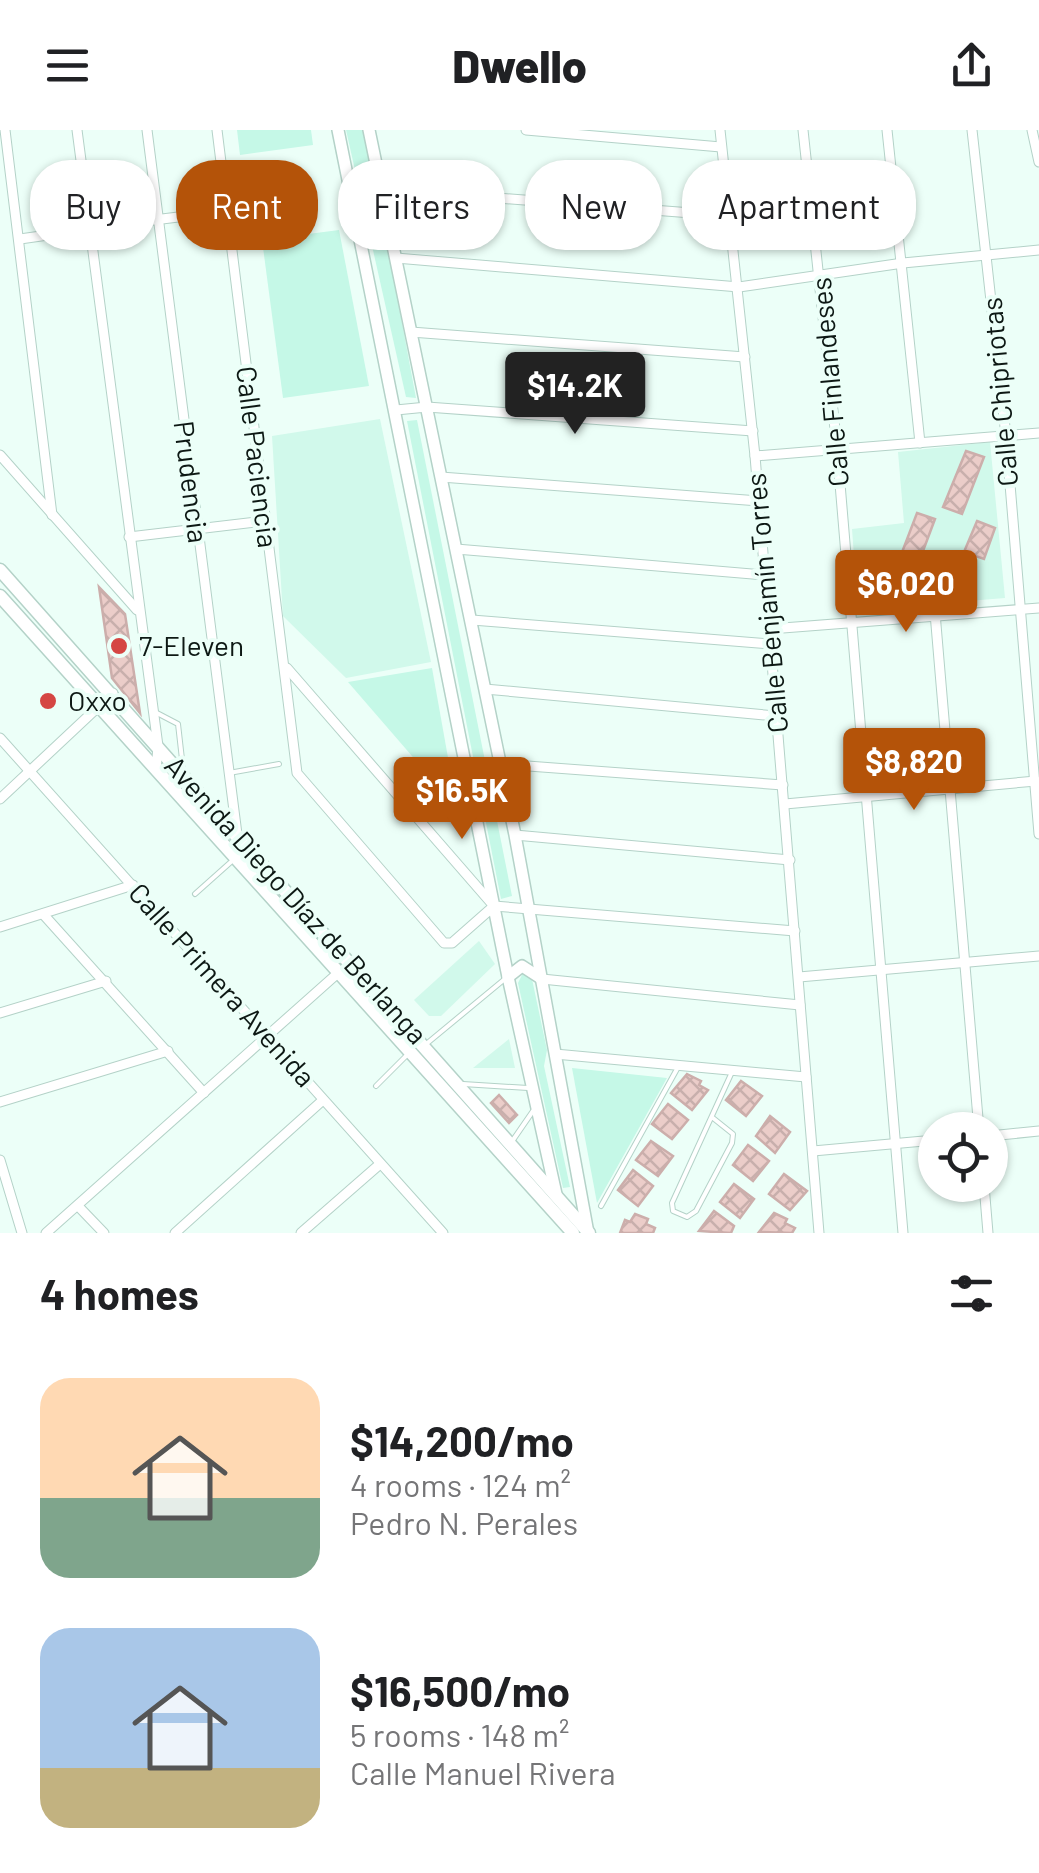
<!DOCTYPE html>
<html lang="en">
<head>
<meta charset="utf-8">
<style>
  :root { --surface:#fff; --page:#f2f2f2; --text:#202124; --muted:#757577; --accent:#b45309 }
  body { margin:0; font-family:Barlow,sans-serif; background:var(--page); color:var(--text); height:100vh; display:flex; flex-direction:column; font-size:38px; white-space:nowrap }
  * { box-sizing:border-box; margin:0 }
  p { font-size:32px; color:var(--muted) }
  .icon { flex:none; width:55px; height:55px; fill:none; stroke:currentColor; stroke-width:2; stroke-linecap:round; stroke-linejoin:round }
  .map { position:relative; height:1103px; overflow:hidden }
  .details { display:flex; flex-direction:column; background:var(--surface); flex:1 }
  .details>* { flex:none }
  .guide { position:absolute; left:30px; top:30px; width:980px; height:90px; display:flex; gap:20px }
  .buttons { position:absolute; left:918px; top:982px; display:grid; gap:20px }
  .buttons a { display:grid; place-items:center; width:90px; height:90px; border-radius:50%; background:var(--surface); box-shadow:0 2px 8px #0004; font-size:50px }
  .price { position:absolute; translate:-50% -85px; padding:0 22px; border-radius:10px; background:var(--accent); color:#fff; font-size:32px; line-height:65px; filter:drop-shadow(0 2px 5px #0008) }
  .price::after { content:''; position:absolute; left:50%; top:60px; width:30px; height:22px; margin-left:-15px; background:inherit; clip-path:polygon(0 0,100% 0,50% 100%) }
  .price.selected { background:#222; color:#fff }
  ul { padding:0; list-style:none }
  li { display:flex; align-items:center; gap:30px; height:250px; padding:0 40px }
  li span { display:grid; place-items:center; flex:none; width:280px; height:200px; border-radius:30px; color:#555 }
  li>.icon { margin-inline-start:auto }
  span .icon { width:120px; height:120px; fill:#fffc; stroke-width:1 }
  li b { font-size:42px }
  h2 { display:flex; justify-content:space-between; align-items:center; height:120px; padding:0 40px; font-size:42px }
  .chip { padding:0 35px; border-radius:40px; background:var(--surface); box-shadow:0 2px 8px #0004; font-size:35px; line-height:90px }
  .chip.selected { background:var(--accent); color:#fff }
  header { display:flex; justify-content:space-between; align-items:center; height:130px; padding:0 40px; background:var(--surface); font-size:45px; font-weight:800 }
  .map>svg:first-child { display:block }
</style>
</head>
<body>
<header><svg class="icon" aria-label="menu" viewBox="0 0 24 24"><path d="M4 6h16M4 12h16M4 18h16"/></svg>Dwello<svg class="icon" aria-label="share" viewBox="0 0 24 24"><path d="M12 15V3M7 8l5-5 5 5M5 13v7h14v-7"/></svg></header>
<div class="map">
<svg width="1039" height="1103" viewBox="0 0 1039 1103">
  <defs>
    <pattern id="building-cross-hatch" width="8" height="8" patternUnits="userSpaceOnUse" patternTransform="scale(2.5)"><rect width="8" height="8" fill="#ebcdc9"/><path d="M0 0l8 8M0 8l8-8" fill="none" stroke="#c8afac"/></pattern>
  </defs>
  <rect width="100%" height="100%" fill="#ecfff8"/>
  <!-- built -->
  <g fill="#d1f9eb">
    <polygon points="380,289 431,532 346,548 283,486 272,306"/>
    <polygon points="990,312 1005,468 858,480 852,399 904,393 898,322"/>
    <polygon points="479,811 495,834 441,886 429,886 414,870"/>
    <polygon points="509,909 515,938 473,938"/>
  </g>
  <!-- green -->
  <g fill="#c5f8e7">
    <polygon points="237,0 311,0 313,15 240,25"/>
    <polygon points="346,0 366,0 416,268 406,267"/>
    <polygon points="339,100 369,256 283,268 262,110"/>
    <polygon points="417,290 512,766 501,769 407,291"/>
    <polygon points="432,538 457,678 348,552"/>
    <polygon points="523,843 532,849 547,920 544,936 570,1057 563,1058 518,853"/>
    <polygon points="572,938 667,948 597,1073"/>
  </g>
  <!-- building -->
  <g fill="url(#building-cross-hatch)" stroke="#ccaeab" stroke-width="2.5">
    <polygon points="966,321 984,327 962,384 943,377"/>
    <polygon points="917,383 935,389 914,445 896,438"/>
    <polygon points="977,391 995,398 984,429 964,422"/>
    <polygon points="99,457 125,484 140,583 112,548"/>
    <polygon points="687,944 701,951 699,955 708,960 692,980 671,963"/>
    <polygon points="741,951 762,966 746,986 726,970"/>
    <polygon points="499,965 517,985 509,993 491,973"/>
    <polygon points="668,974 688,990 672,1009 652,994"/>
    <polygon points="770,986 790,1002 775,1023 756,1006"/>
    <polygon points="651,1011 673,1026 658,1046 636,1030"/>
    <polygon points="748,1015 769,1031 753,1051 733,1035"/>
    <polygon points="633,1040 653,1056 638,1076 618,1060"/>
    <polygon points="784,1044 807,1061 790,1080 769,1064"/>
    <polygon points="734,1054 754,1069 740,1088 720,1072"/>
    <polygon points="714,1081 734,1096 731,1103 699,1101"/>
    <polygon points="774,1083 787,1089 785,1093 795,1098 792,1103 759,1102"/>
    <polygon points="635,1084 648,1089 646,1094 655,1098 653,1103 620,1103 625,1090 630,1092"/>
  </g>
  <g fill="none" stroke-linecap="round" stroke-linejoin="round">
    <!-- service casing -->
    <g stroke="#b4d2c8" stroke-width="6">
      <g id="service">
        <polyline points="155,582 178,594 183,638"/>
        <polyline points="229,643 279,634"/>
        <polyline points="195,764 232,731"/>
        <polyline points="425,915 506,848"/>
        <polyline points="463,954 528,958"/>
        <polyline points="376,956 408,924"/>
        <polyline points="713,988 733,1004 732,1013 696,1081 687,1087 673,1081 672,1073 732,942"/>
        <polyline points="513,1010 533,981"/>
        <polyline points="601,1076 677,939"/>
      </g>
    </g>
    <!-- minor casing -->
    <g stroke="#b4d2c8" stroke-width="11">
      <g id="minor">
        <polyline points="5,0 52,385"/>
        <polyline points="77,0 158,616 156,641"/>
        <polyline points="147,0 237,704"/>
        <polyline points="217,0 297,643 444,813 452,813 494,776 795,801"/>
        <polyline points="526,0 721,17"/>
        <polyline points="720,0 755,326 819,1103"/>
        <polyline points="803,0 837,318 903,1103"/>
        <polyline points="887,0 920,313"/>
        <polyline points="972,0 1006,306 1039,704"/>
        <polyline points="1032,0 1039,32"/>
        <polyline points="381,59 730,86"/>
        <polyline points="89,98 227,81"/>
        <polyline points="20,109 55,104"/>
        <polyline points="396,128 739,157 903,133 1039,120"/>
        <polyline points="411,202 745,227"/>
        <polyline points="396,280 427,277 753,301"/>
        <polyline points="0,325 137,480"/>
        <polyline points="755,326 1039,303"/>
        <polyline points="441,347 759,371"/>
        <polyline points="129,407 264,391"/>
        <polyline points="456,419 765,445"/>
        <polyline points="935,483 979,1000"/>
        <polyline points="472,490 770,514"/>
        <polyline points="770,499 1039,478"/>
        <polyline points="287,538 493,775"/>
        <polyline points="485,559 776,586"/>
        <polyline points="0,608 443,1103"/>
        <polyline points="500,634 783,655"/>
        <polyline points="0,669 113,563"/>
        <polyline points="785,674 1036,651"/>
        <polyline points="515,705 790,730"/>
        <polyline points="43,784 204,963"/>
        <polyline points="0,797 133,755"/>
        <polyline points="799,847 1039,826"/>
        <polyline points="542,849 800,875"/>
        <polyline points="0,883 106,851"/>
        <polyline points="555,924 806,947"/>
        <polyline points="0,972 168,921"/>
        <polyline points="990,1006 1039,1001"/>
        <polyline points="813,1021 935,1010"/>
        <polyline points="0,1030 22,1103"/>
        <polyline points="984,1055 988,1103"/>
        <polyline points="78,1076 104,1103"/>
        <polyline points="46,1103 338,843"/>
        <polyline points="175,1103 323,970"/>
        <polyline points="301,1103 380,1034"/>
      </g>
    </g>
    <!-- tertiary casing -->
    <g stroke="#b4d2c8" stroke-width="14">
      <g id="tertiary">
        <polyline points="338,0 508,847 556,1064"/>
        <polyline points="369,0 515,705 588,1103"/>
        <polyline points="508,847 522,836 542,849"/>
      </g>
    </g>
    <!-- secondary casing -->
    <g stroke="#b4d2c8" stroke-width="15">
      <g id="secondary">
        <polyline points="0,440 589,1103"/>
        <polyline points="0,466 573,1103"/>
      </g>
    </g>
    <!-- service -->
    <use href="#service" stroke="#fff" stroke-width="4"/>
    <!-- minor -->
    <use href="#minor" stroke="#fff" stroke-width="9"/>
    <!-- tertiary -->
    <use href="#tertiary" stroke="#fff" stroke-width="11"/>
    <!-- secondary -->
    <use href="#secondary" stroke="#fff" stroke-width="12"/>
  </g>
  <!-- markers -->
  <g fill="#d54643" stroke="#ecfff8" stroke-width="4">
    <circle cx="119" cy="516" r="10"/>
    <circle cx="48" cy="571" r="10"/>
  </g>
  <g text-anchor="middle" stroke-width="8" stroke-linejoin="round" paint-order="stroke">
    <!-- street labels -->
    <g font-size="28" fill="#0d1814" stroke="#ecfff8">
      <text transform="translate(830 252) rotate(-95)" y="10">Calle Finlandeses</text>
      <text transform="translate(1000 262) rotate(-95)" y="10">Calle Chipriotas</text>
      <text transform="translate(257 327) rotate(83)" y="10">Calle Paciencia</text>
      <text transform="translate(191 352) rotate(83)" y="10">Prudencia</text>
      <text transform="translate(767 473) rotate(-95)" y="10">Calle Benjamín Torres</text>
      <text transform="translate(296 770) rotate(48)" y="10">Avenida Diego Díaz de Berlanga</text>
      <text transform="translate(222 855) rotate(48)" y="10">Calle Primera Avenida</text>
    </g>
    <!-- poi labels -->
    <g font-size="28" fill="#0d1814" stroke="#ecfff8" text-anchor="start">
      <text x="139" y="526">7-Eleven</text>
      <text x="68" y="581">Oxxo</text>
    </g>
  </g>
</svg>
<div class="buttons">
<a><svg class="icon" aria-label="locate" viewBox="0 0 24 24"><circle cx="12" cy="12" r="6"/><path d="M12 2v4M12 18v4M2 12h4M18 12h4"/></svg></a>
</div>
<b class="price selected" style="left:575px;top:307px">$14.2K</b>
<b class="price" style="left:906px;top:505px">$6,020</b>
<b class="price" style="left:914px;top:683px">$8,820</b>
<b class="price" style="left:462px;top:712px">$16.5K</b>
<div class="guide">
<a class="chip">Buy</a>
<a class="chip selected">Rent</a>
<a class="chip">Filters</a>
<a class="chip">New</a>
<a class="chip">Apartment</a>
</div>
</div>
<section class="details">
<h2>4 homes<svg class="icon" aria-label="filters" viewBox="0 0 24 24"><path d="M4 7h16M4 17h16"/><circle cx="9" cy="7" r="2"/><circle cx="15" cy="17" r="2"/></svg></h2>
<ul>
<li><span style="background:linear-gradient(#ffd9b3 60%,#7fa58c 0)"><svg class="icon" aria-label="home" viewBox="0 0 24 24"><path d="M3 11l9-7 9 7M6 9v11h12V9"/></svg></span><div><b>$14,200/mo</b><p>4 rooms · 124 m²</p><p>Pedro N. Perales</p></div></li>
<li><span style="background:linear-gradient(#a9c7e8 70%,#c2b280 0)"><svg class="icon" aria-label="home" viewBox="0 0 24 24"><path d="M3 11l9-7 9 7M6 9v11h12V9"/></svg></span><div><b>$16,500/mo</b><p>5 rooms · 148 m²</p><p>Calle Manuel Rivera</p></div></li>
</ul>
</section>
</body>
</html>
